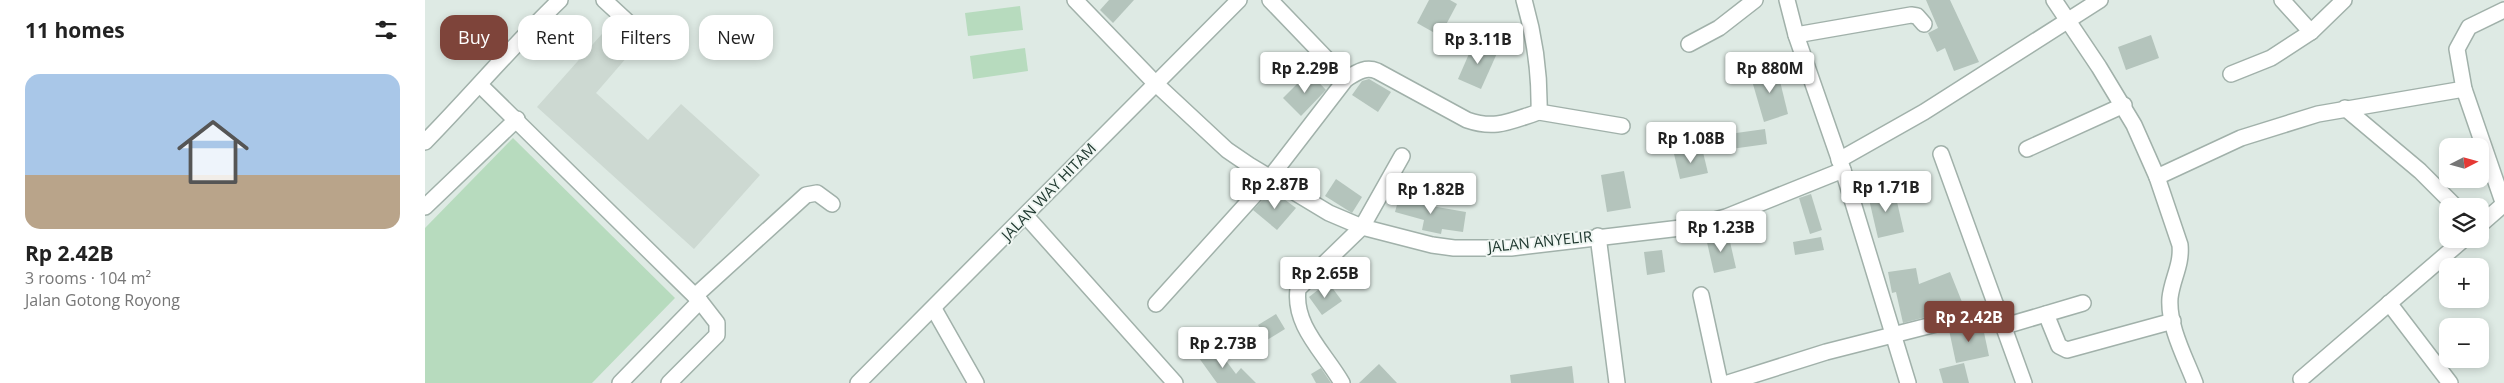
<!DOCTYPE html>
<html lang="en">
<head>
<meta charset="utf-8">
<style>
  :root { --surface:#fff; --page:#f2f2f2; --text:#222; --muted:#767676; --line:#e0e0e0; --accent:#7e443a }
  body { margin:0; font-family:"Open Sans",sans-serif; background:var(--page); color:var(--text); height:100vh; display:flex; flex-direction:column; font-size:19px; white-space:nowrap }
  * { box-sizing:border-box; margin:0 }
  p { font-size:16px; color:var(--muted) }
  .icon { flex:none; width:28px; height:28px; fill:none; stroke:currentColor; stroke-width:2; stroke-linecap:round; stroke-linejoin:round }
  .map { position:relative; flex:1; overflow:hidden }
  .sheet { display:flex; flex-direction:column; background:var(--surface); width:425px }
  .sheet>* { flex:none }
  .banner { position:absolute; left:15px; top:15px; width:475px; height:45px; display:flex; gap:10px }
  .needle { width:32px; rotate:84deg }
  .fabs { position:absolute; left:2014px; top:138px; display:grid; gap:10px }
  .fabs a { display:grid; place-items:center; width:50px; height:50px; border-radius:10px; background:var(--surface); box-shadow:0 2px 8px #0003; font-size:25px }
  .price { position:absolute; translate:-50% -42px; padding:0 11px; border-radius:5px; background:#fff; color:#222; font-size:16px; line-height:32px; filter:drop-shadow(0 1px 2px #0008) }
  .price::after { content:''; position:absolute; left:50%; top:30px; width:15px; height:11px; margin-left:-8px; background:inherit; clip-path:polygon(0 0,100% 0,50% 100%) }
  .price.active { background:var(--accent); color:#fff }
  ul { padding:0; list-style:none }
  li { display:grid; align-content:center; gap:10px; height:265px; padding:0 25px }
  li+li { border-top:1px solid var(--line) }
  li span { display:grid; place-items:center; height:155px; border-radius:15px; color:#555 }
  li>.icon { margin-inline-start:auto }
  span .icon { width:90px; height:90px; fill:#fffc; stroke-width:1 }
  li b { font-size:21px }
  h2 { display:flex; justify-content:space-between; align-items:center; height:60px; padding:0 25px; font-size:21px }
  .chip { padding:0 18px; border-radius:15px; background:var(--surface); box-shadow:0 2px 8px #0003; font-size:18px; line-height:45px }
  .chip.active { background:var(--accent); color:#fff }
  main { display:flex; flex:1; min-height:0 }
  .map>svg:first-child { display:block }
</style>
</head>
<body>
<main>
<section class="sheet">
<h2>11 homes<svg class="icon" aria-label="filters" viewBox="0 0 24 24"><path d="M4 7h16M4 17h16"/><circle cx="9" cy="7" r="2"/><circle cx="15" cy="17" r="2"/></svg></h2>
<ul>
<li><span style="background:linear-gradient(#a9c7e8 65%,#b9a48a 0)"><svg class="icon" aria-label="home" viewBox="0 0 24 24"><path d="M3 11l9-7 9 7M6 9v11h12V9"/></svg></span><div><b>Rp 2.42B</b><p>3 rooms · 104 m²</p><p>Jalan Gotong Royong</p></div></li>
</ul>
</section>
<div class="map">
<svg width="2079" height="383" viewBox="0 0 2079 383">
  <rect width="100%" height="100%" fill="#deeae4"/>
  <!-- built -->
  <polygon fill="#cdd9d2" points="184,26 209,49 171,93 223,140 256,104 335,175 269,249 112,107"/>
  <!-- green -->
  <g fill="#b7dbbe">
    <polygon points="595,6 598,30 543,36 540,13"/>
    <polygon points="600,48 603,71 548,79 545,56"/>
    <polygon points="88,138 250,298 167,383 0,383 0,228"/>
  </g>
  <!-- building -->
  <g fill="#b4c4bc">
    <polygon points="684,0 709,0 688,23 675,10"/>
    <polygon points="1004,0 1025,0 1032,4 1015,36 992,23"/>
    <polygon points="1501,0 1525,0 1554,62 1529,71 1520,48 1512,52 1503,33 1513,28"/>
    <polygon points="1726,35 1734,58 1701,70 1693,47"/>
    <polygon points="1050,40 1073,51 1056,89 1033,79"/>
    <polygon points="1352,69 1363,114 1339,122 1325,74"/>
    <polygon points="884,72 901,90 876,116 858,98"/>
    <polygon points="944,79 966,92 953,112 927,95 937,81"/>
    <polygon points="1340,129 1342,144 1306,149 1304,134"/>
    <polygon points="1277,148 1283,173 1255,179 1249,154"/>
    <polygon points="1199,171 1206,208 1182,212 1176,175"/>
    <polygon points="911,179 937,197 927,213 900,196"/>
    <polygon points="1469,189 1479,232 1453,238 1443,195"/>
    <polygon points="847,190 871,208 852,230 828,210"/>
    <polygon points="976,190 991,195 989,203 1041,212 1038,232 1017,229 1016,234 997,230 999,220 970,212"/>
    <polygon points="1386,194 1397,230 1385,234 1374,198"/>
    <polygon points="1303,233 1311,268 1289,273 1281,238"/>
    <polygon points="1396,237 1399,250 1370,255 1368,242"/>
    <polygon points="1237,250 1240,272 1222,275 1219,252"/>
    <polygon points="1491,268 1494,284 1525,272 1539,307 1478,323 1471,292 1467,293 1463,272"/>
    <polygon points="903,282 917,301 897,315 884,297"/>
    <polygon points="851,314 860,329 842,340 833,325"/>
    <polygon points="1557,323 1564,356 1531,363 1524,330"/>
    <polygon points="790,346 811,374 816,368 831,383 792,383 774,358"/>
    <polygon points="1539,363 1544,383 1518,383 1514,369"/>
    <polygon points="954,364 972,383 934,383"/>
    <polygon points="1147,366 1149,383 1086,383 1085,375"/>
    <polygon points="896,368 906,383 891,383 886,374"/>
  </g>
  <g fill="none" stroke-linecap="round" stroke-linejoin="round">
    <!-- minor casing -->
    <g stroke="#a1b1aa" stroke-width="18">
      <g id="minor">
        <polyline points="179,0 219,37"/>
        <polyline points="650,0 730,83 802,150 824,165 904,213 937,227 1007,245 1029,248 1086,248 1264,227 1301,217 1418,170"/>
        <polyline points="845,0 921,79"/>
        <polyline points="1362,0 1371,35 1418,170 1483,383"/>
        <path d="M1629 0 1674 67 1709 125 1732 177 1755 245C1757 265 1747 279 1745 298 1743 326 1760 357 1770 383"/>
        <polyline points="1857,0 1886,32"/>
        <polyline points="2079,10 2044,27 2032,49 2039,89 2079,205"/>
        <polyline points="1371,35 1486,15 1492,16 1499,24"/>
        <polyline points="1264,44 1294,28 1330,0"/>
        <polyline points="1806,74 1846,58 1886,32 1919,0"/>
        <polyline points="55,85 275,301 292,323 292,335 244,383"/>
        <polyline points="1920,108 1995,171 2030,206"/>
        <polyline points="1114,112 1197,126"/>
        <path d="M0 142C46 95 88 45 135 0"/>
        <polyline points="1602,149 1699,105"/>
        <polyline points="1516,154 1599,383"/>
        <polyline points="1414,160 1499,112 1675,0"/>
        <polyline points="1732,177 1816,138 1893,114 2039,89"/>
        <polyline points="0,207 92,119"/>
        <polyline points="601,216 750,383"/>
        <polyline points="2055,225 2079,204"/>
        <polyline points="1173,236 1192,383"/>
        <polyline points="1276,295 1295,383"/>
        <polyline points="270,296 381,195 392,193 407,204"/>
        <polyline points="1964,303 2025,383"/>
        <path d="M731 304 844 179 921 79C931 73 940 66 952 71L1042 120C1071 130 1085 121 1114 112 1115 73 1110 38 1099 0"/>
        <polyline points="509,309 551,383"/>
        <polyline points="1621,314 1634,346 1642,350 1748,321"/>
        <polyline points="1580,326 1658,303"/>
        <polyline points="1876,379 2039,239"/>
        <polyline points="195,383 275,301"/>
        <polyline points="433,383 814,0"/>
        <path d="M917 383C900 353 868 326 873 289L937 227 977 156"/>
        <polyline points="1303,383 1401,352 1574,308"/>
      </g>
    </g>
    <!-- minor -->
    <use href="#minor" stroke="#fff" stroke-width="15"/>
  </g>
  <g text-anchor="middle" stroke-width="4" stroke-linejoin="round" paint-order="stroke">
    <!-- street labels -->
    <g font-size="15" fill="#203930" stroke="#eff6f2">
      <text transform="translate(624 192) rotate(-46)" y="5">JALAN WAY HITAM</text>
      <text transform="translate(1115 242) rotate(-6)" y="5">JALAN ANYELIR</text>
    </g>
  </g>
</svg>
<div class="fabs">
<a><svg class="needle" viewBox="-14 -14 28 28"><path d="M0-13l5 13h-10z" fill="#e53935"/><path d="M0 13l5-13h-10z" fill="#767676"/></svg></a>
<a><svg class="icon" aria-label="layers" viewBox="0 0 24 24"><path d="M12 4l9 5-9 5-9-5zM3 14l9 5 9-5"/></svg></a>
<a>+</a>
<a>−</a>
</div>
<b class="price" style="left:1053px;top:65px">Rp 3.11B</b>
<b class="price" style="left:880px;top:94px">Rp 2.29B</b>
<b class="price" style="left:1345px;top:94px">Rp 880M</b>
<b class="price" style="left:1266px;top:164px">Rp 1.08B</b>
<b class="price" style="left:850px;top:210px">Rp 2.87B</b>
<b class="price" style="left:1461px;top:213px">Rp 1.71B</b>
<b class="price" style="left:1006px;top:215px">Rp 1.82B</b>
<b class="price" style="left:1296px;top:253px">Rp 1.23B</b>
<b class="price" style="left:900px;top:299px">Rp 2.65B</b>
<b class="price active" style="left:1544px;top:343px">Rp 2.42B</b>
<b class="price" style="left:798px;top:369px">Rp 2.73B</b>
<div class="banner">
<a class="chip active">Buy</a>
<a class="chip">Rent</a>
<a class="chip">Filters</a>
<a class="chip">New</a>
</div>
</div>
</main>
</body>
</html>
